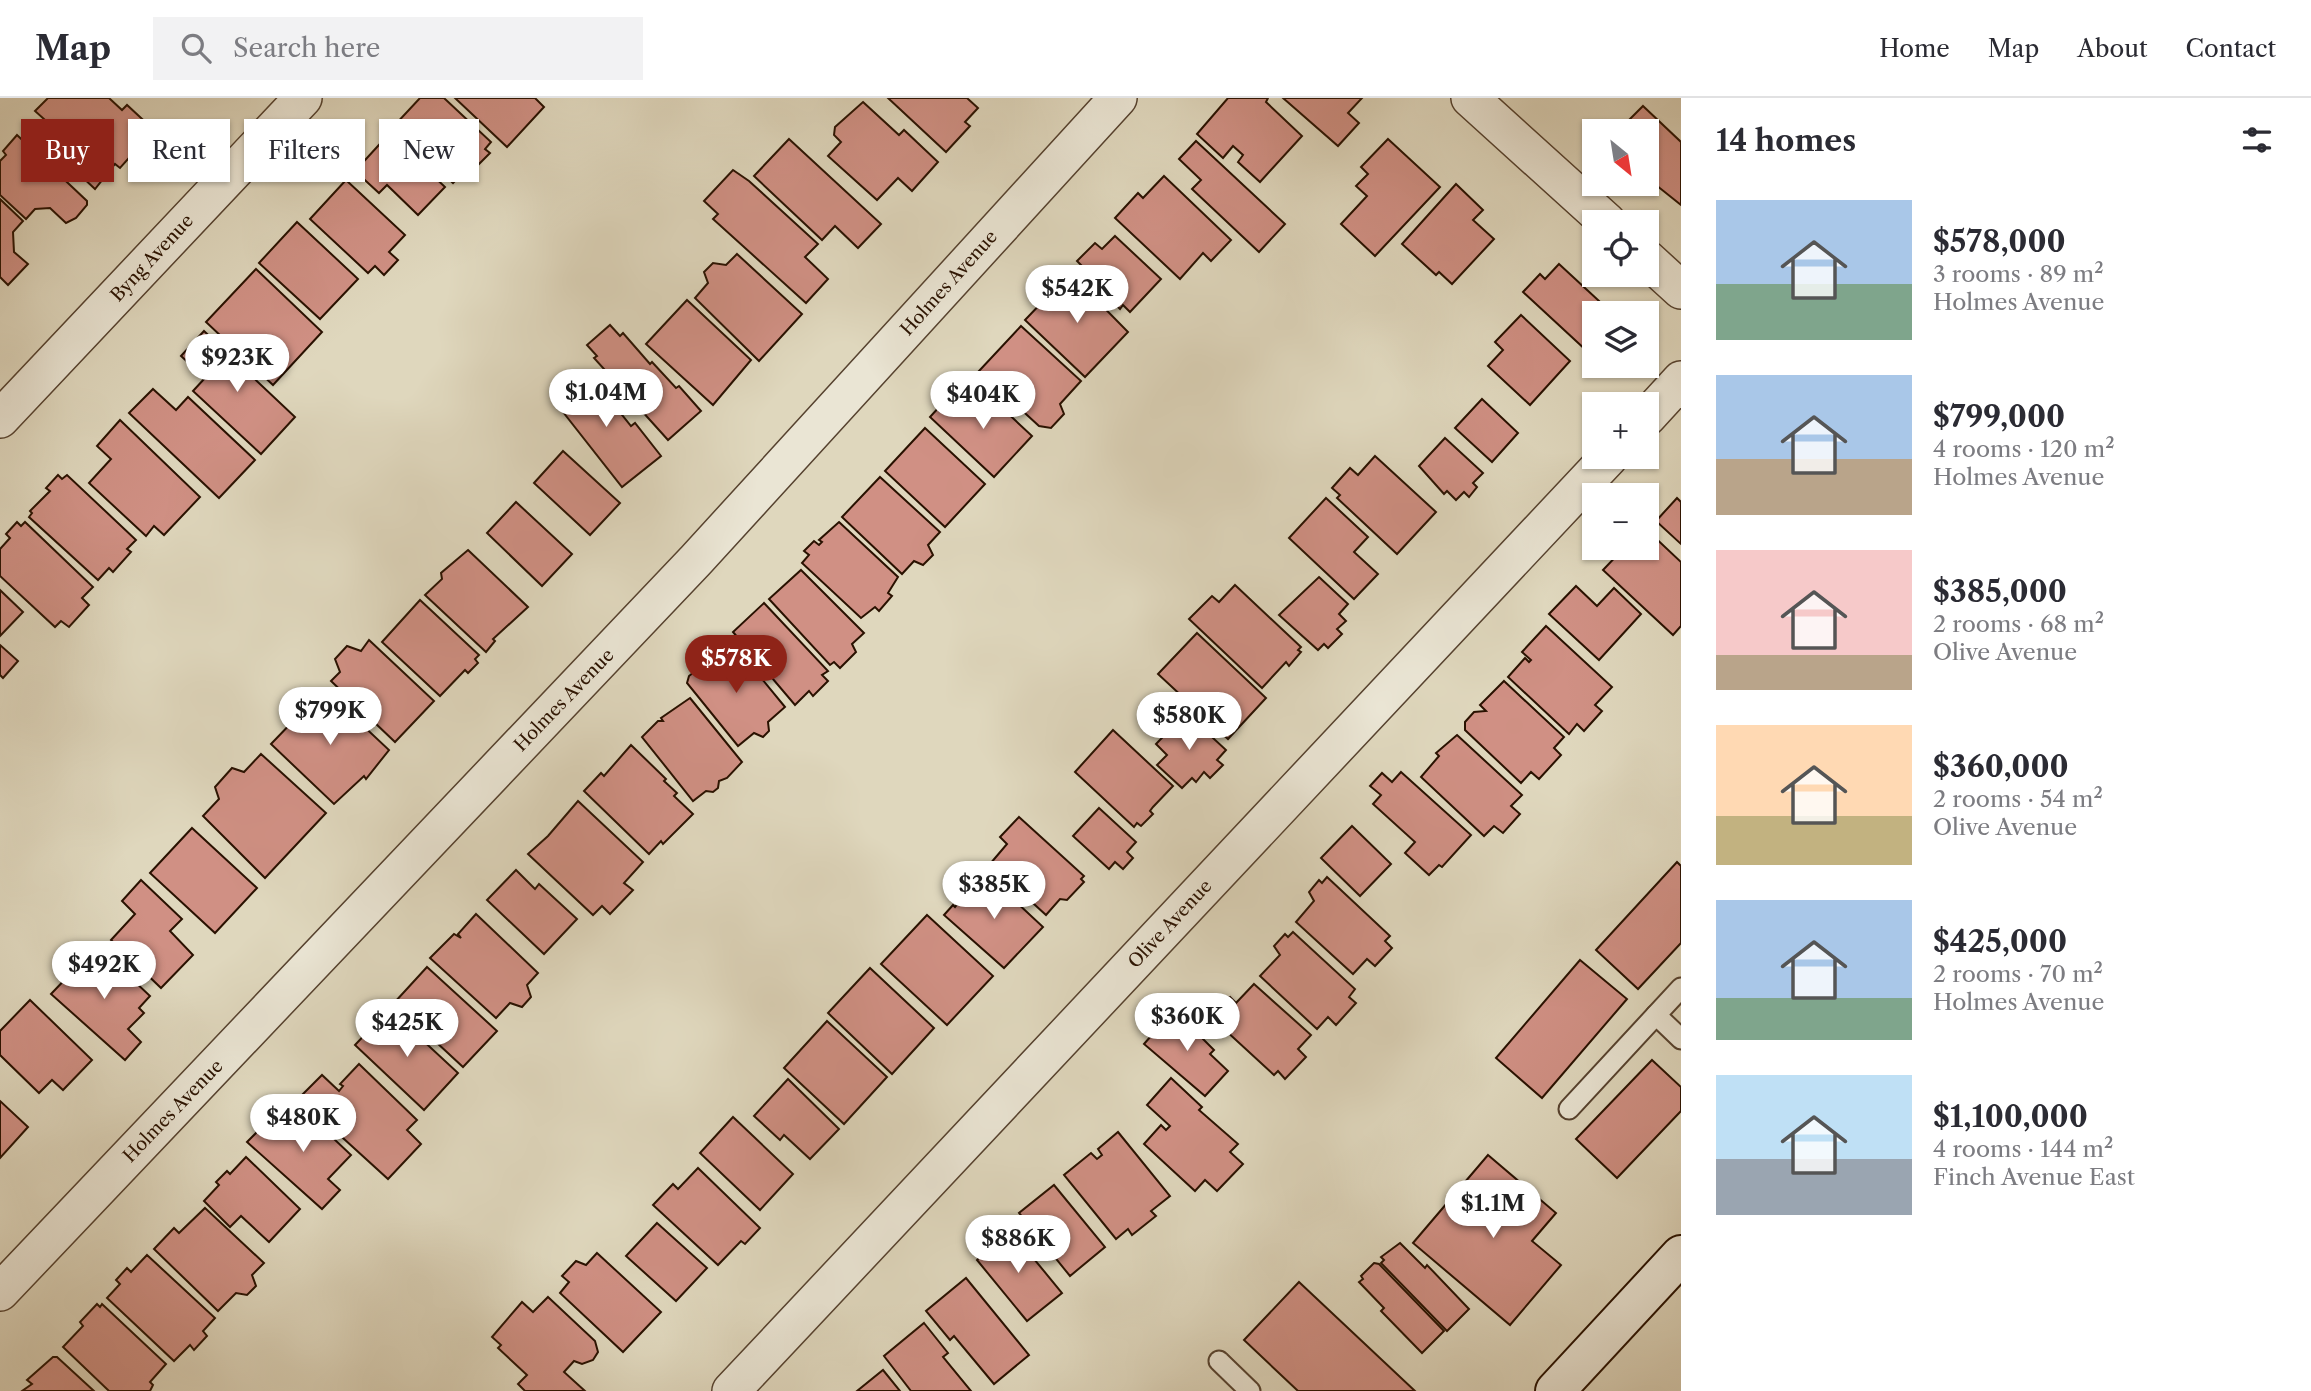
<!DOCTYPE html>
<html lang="en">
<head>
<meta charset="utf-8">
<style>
  :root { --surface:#fff; --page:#f2f2f3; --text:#2b2b33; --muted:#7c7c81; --line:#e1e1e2; --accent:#8f2418 }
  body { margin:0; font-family:"Libre Caslon Text",serif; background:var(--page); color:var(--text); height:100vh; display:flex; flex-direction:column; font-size:26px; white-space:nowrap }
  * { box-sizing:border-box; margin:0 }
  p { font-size:23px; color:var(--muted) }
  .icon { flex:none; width:38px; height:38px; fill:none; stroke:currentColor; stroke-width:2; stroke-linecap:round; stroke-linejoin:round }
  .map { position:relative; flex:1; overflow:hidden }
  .details { display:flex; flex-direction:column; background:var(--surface); width:630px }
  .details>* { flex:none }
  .hud { position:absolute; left:21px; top:21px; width:665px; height:63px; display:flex; gap:14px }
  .needle { width:46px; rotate:150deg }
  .fabs { position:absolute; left:1582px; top:21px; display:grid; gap:14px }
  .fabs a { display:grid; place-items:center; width:77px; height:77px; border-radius:0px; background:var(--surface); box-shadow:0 2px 5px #0004; font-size:35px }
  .price { position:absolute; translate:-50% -60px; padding:0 16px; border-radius:24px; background:#fff; color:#222; font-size:23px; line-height:46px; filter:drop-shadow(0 2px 4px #0008) }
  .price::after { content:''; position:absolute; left:50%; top:42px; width:21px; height:16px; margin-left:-10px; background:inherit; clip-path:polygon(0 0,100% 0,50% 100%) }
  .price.active { background:var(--accent); color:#fff }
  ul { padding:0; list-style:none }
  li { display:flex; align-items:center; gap:21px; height:175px; padding:0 35px }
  li span { display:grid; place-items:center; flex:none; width:196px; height:140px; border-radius:0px; color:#555 }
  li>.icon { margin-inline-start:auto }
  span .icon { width:84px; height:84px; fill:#fffc; stroke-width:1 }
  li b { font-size:30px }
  h2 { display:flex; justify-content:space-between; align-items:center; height:84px; padding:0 35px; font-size:30px }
  .chip { padding:0 24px; border-radius:0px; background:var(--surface); box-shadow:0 2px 5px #0004; font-size:24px; line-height:63px }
  .chip.active { background:var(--accent); color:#fff }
  header { display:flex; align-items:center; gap:42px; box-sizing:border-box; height:98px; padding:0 35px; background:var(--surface); border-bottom:2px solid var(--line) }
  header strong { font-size:33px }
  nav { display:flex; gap:38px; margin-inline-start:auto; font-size:24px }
  .search { width:490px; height:63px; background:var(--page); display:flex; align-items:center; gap:18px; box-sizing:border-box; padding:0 24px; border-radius:0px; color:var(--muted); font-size:26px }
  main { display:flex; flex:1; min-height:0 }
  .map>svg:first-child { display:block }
</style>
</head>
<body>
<header>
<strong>Map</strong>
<div class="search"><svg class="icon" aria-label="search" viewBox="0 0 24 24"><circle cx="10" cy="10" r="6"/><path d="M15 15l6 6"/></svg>Search here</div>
<nav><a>Home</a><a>Map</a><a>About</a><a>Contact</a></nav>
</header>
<main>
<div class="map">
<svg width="1681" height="1293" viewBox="0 0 1681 1293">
  <rect width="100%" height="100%" fill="#dfd7bd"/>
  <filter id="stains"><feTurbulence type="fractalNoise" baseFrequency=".00286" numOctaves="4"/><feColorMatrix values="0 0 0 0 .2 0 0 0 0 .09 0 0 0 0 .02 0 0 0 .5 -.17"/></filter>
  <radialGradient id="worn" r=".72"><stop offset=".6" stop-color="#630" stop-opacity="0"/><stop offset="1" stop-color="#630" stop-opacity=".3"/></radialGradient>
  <!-- building -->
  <g fill="#d09084" stroke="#291100" stroke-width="2">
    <polygon points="48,0 109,0 122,12 127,7 154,32 120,70 115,66 95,91 33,33 44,21 35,13"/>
    <polygon points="420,0 444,0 491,44 485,51 490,55 477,68 473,64 453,85 393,29"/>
    <polygon points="455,0 535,0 544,9 507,49"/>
    <polygon points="888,0 967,0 978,10 965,24 970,28 946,54"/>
    <polygon points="1228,0 1268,0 1266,4 1302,38 1260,84 1238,64 1243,57 1233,48 1223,60 1197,36"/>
    <polygon points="1283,0 1362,0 1348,15 1359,25 1338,48"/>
    <polygon points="863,4 899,37 904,32 938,64 912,93 898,80 877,102 828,58 841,44 834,37 835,29"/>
    <polygon points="1643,8 1681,44 1681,107 1656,87 1652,91 1647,86 1647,33 1618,33"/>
    <polygon points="389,36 445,89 418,117 387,87 379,95 355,73"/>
    <polygon points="17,37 87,103 87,107 76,120 66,125 50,110 35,111 26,121 0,97 0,63 6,57 3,53"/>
    <polygon points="789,41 881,126 858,150 835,128 822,142 754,78"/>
    <polygon points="1388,41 1440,89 1375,158 1341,126 1367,98 1356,88 1368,76 1361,69"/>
    <polygon points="1196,43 1285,126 1259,154 1192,91 1201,82 1179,61"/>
    <polygon points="733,72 749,83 818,146 805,159 828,181 806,205 713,121 718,116 704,103"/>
    <polygon points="1164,78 1231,142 1211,163 1203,155 1180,181 1115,120 1138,95 1143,100"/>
    <polygon points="346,82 405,137 389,154 398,162 384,177 375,168 368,175 310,121"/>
    <polygon points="1456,86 1483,112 1473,122 1494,141 1452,186 1439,174 1436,177 1402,146"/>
    <polygon points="0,101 23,123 13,134 14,154 28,166 8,187 0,179"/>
    <polygon points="297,124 358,181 320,221 259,165"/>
    <polygon points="1115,138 1161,181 1130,214 1123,207 1120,211 1090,182 1093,179 1077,163 1095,145 1102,151"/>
    <polygon points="737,156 802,216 759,263 695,200 708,185 704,174 713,165 726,167"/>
    <polygon points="1559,166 1612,215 1594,215 1594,247 1588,254 1523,194 1540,176 1545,181"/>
    <polygon points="256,171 322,234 273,287 206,224"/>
    <polygon points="1070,175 1128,234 1085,279 1025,222"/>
    <polygon points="687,202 751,262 713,307 646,246"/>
    <polygon points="1521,217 1570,263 1530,307 1488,268 1503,252 1495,244"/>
    <polygon points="610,227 620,238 623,235 650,266 652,264 676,290 679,288 701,313 668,342 594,260 597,258 587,247"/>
    <polygon points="1021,228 1081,283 1060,306 1064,316 1051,330 1039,328 979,273"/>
    <polygon points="204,233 295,319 261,356 193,293 205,280 181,258"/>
    <polygon points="587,273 631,328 635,325 661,358 622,389 552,300"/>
    <polygon points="153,291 176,312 188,299 255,362 219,400 129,315"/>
    <polygon points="985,294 1032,338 994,379 930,319 952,295 975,317 978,314 972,308"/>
    <polygon points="1482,301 1518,335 1492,364 1455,330"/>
    <polygon points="120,322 200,399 164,437 154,428 146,438 89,385 111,361 97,348"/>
    <polygon points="925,330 985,386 945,429 885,373"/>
    <polygon points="1445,340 1483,375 1473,385 1477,389 1469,399 1464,394 1456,402 1447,393 1444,396 1419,368"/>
    <polygon points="563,353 620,405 590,437 534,385"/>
    <polygon points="1375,358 1436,414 1397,456 1337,400 1340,397 1332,390 1350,370 1358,377"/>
    <polygon points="58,377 62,381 67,377 136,442 127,451 131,454 113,474 109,470 98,482 29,419 32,415 30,413 50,393 46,390"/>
    <polygon points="880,379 940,434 928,447 933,457 923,467 914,463 902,476 842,419"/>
    <polygon points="1326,400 1368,439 1354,454 1378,476 1354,501 1289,440"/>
    <polygon points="1677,400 1681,404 1681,446 1656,423"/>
    <polygon points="516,404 572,456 542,488 487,435"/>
    <polygon points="17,424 21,428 25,424 93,489 82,500 89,507 69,529 61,523 55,529 0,478 0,451 10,440 6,436"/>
    <polygon points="839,424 898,479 888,495 892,498 879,513 875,509 861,520 802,465 809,457 804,453 814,443 819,447 822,444 819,442"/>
    <polygon points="1648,433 1681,464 1681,528 1673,537 1603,472 1624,450 1629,453 1632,450 1647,450"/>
    <polygon points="468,452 528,509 493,541 495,543 486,554 425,497 442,481 441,475"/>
    <polygon points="801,472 864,535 852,546 856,554 840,570 834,564 830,567 769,501"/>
    <polygon points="1319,479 1348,506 1339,516 1346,523 1337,531 1342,536 1328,550 1324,546 1318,552 1279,517"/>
    <polygon points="1235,487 1301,549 1298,552 1301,554 1289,568 1286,564 1262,590 1189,521 1212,498 1219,504"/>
    <polygon points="1576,488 1597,508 1614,490 1641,516 1599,562 1549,516"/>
    <polygon points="0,492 23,514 0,538"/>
    <polygon points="420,502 479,557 475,561 478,565 468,575 465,572 440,598 382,544"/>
    <polygon points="764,505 828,573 822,577 828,583 813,598 809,593 795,607 733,534"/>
    <polygon points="1546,528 1612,589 1595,607 1602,613 1584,633 1577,626 1569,636 1508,579 1525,560 1529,564 1531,562 1522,554"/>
    <polygon points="1197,535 1266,600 1228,641 1158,576"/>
    <polygon points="369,542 434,603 395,644 331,583 340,574 335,561 347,548 361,553"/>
    <polygon points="0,547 18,563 3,580 0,577"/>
    <polygon points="734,547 785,609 768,624 769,633 763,639 754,635 738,648 687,585 689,578 698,571 702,573 727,548"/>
    <polygon points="1504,583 1564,639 1554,650 1561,657 1539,681 1531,674 1521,685 1465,632 1465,624 1474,614 1486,613 1480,607"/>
    <polygon points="324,591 389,652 366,681 364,678 334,706 271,646"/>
    <polygon points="690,600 742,664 727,680 719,683 718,690 713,694 706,693 693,703 642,639 658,623 663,623 661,620"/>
    <polygon points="1186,615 1226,652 1217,662 1223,667 1210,680 1204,674 1196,684 1192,680 1182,690 1157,667 1167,657 1156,646"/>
    <polygon points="1113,632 1173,688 1153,709 1150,713 1153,716 1141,728 1137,725 1134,729 1075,674"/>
    <polygon points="1457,637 1522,697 1511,708 1520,716 1503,735 1494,728 1484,738 1421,679 1439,658 1436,655"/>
    <polygon points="631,647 666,681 664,683 677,695 674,698 693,716 663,746 661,743 649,756 584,693 601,675 604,678"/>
    <polygon points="261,656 326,715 265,780 203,718 219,701 215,689 232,670 244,674"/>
    <polygon points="1401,674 1471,737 1442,769 1439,767 1429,777 1405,755 1415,744 1373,706 1381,697 1370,688 1382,675 1392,684"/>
    <polygon points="578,703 643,764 624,785 633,792 610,816 602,808 593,817 528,756 548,738"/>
    <polygon points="1099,710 1136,744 1127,754 1133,760 1123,771 1115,764 1109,771 1073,738"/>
    <polygon points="1019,719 1084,778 1081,781 1084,784 1067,802 1060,801 1046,817 990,766 1007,746 1000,739"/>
    <polygon points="1352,728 1391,766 1360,798 1321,760"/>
    <polygon points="192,730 257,790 215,835 150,775"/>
    <polygon points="1677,764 1681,768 1681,845 1638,891 1596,852"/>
    <polygon points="516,772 535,791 539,786 577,821 544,856 487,802"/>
    <polygon points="984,774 1043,829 1004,870 944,817 953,807 955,809"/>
    <polygon points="1327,779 1390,838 1385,843 1392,850 1375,868 1367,861 1353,876 1296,824 1314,803 1309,794 1319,782 1322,785"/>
    <polygon points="141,782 182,821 170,833 193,857 161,890 111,842 135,816 122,803"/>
    <polygon points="476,816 538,875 527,887 531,899 522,909 510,905 496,920 430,860 454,836 461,840 458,836"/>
    <polygon points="927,817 993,878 947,927 881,866"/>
    <polygon points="1293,834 1355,891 1349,899 1356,905 1336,927 1328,919 1317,931 1260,878 1280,857 1274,848 1285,836 1288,839"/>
    <polygon points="97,848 150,898 139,910 144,915 128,931 141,944 125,962 51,896"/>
    <polygon points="1580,862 1627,901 1542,1000 1496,960"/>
    <polygon points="427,869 497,933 463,969 394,905"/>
    <polygon points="870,870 934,930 892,976 828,915"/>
    <polygon points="1254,886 1311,937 1298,951 1306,959 1285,981 1278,973 1274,977 1212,920 1217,915 1214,912 1225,901 1230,899 1236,905"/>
    <polygon points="30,902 92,962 63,992 52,982 39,995 0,957 0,933"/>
    <polygon points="389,911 458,975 424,1012 355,947"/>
    <polygon points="1173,913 1193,932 1196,929 1204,936 1201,939 1214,952 1210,956 1228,973 1205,998 1144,946"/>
    <polygon points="827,923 887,979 844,1026 784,970"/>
    <polygon points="1652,962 1681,989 1681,1013 1617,1080 1576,1041"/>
    <polygon points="359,966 417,1022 407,1032 421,1046 388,1081 299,1000 322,977 339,993 343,988 340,986"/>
    <polygon points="1171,980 1202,1009 1199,1012 1238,1046 1230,1054 1243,1066 1217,1093 1205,1082 1195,1093 1144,1046 1161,1027 1166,1032 1170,1028 1147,1007"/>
    <polygon points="788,981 839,1031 810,1061 784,1037 780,1042 754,1018"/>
    <polygon points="0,1003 28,1029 0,1060"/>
    <polygon points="296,1005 351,1057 328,1081 340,1092 322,1111 247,1044 264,1027 270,1032"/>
    <polygon points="733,1019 793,1076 760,1112 700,1055"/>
    <polygon points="1118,1034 1170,1098 1151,1113 1156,1118 1132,1137 1128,1131 1116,1141 1064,1077 1091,1055 1097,1061 1102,1057 1098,1051"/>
    <polygon points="1488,1057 1556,1115 1532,1143 1561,1167 1510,1227 1413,1145"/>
    <polygon points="246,1059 300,1111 269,1144 241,1118 230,1129 204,1103 219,1087 216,1084 227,1073 230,1076"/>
    <polygon points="698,1070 760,1130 745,1146 741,1143 718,1167 653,1107 673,1086 678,1091"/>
    <polygon points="1054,1087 1105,1149 1070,1178 1019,1115"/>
    <polygon points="205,1110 264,1165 252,1177 256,1188 247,1197 236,1195 218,1213 154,1151 174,1130 179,1135"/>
    <polygon points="657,1125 707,1170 676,1203 626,1158"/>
    <polygon points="1011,1133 1062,1195 1027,1223 977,1162 980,1159 976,1155 990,1144 993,1148"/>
    <polygon points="1400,1145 1425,1170 1427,1167 1469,1211 1447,1233 1381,1165 1384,1162 1381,1159"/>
    <polygon points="597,1155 661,1214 623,1254 560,1195 569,1184 562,1178 576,1163 586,1167"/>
    <polygon points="147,1157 215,1220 203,1233 207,1238 194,1252 190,1247 174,1263 107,1200 120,1186 116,1182 127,1170 131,1174"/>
    <polygon points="1374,1165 1379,1166 1444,1233 1422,1255 1381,1213 1384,1210 1359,1184 1363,1181 1361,1178"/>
    <polygon points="966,1180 1029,1257 994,1286 954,1238 950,1242 926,1213"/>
    <polygon points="1299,1184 1415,1293 1298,1293 1244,1242"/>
    <polygon points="548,1199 595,1243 598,1254 593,1262 582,1266 574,1263 564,1274 585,1293 525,1293 518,1286 527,1277 498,1250 501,1247 492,1239 522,1204 533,1214"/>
    <polygon points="97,1206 100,1209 102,1206 166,1266 150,1284 153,1287 150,1293 109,1293 63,1249 83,1228 80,1224"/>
    <polygon points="924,1225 948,1255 943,1259 971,1293 911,1293 884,1258"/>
    <polygon points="53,1259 57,1259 94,1293 22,1293 32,1286 27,1282"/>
    <polygon points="883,1272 900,1293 857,1293"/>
  </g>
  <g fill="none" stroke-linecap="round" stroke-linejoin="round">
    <!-- lane casing -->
    <g stroke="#56422f" stroke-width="23">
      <g id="lane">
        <polyline points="1656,917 1681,941"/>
        <polyline points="1569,1011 1681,890"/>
        <polyline points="1219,1263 1250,1293"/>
      </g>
    </g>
    <!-- street casing -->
    <g stroke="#56422f" stroke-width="40">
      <g id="street">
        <polyline points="1470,0 1607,124"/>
        <polyline points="1647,161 1681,192"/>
        <polyline points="1647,319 1681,282"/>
        <polyline points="0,321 303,0"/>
        <polyline points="0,1194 696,462 1118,0"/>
        <polyline points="731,1293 1609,359"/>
      </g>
    </g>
    <!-- secondary casing -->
    <g stroke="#291100" stroke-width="42">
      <polyline id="secondary" points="1555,1293 1681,1157"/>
    </g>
    <!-- lane -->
    <use href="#lane" stroke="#eae5d4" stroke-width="19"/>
    <!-- street -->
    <use href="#street" stroke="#eae5d4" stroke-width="37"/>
    <!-- secondary -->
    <use href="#secondary" stroke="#eae5d4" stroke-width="38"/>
  </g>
  <g text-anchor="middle" stroke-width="7" stroke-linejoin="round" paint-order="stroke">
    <!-- street labels -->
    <g font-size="18" fill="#291100" stroke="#eae5d4">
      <text transform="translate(152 160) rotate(-47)" y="6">Byng Avenue</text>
      <text transform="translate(949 185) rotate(-48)" y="6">Holmes Avenue</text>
      <text transform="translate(564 602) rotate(-46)" y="6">Holmes Avenue</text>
      <text transform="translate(1170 826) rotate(-47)" y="6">Olive Avenue</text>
      <text transform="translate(173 1013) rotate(-46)" y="6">Holmes Avenue</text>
    </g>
  </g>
  <rect width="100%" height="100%" filter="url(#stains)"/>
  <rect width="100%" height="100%" fill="url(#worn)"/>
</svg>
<div class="fabs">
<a><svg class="needle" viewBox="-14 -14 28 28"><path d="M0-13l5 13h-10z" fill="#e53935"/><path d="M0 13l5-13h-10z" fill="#7c7c81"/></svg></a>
<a><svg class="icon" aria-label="locate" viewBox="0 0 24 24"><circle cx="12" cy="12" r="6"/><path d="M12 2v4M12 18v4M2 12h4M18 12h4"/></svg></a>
<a><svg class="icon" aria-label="layers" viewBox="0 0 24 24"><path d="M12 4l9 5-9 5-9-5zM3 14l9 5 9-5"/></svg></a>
<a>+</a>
<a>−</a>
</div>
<b class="price" style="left:1077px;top:227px">$542K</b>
<b class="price" style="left:237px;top:296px">$923K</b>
<b class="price" style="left:606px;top:331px">$1.04M</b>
<b class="price" style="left:983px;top:333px">$404K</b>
<b class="price active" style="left:736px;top:597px">$578K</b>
<b class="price" style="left:330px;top:649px">$799K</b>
<b class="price" style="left:1189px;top:654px">$580K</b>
<b class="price" style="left:994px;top:823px">$385K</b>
<b class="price" style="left:104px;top:903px">$492K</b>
<b class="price" style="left:1187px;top:955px">$360K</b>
<b class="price" style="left:407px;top:961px">$425K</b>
<b class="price" style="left:303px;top:1056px">$480K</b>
<b class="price" style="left:1493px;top:1142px">$1.1M</b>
<b class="price" style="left:1018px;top:1177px">$886K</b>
<div class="hud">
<a class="chip active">Buy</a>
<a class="chip">Rent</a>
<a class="chip">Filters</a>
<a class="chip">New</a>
</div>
</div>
<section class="details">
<h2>14 homes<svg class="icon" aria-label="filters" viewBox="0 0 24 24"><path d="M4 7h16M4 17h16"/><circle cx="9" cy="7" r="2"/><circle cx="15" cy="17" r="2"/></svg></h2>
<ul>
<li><span style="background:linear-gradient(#a9c7e8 60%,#7fa58c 0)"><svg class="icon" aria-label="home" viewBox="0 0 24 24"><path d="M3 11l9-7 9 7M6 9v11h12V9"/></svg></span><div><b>$578,000</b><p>3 rooms · 89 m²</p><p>Holmes Avenue</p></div></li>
<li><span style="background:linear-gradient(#a9c7e8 60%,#b9a48a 0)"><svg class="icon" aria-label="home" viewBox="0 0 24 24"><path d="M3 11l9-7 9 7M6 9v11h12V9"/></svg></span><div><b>$799,000</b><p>4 rooms · 120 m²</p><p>Holmes Avenue</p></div></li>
<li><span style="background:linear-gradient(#f6c9c9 75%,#b9a48a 0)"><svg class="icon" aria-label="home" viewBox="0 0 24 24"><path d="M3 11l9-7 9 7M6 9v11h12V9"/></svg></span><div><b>$385,000</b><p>2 rooms · 68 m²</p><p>Olive Avenue</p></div></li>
<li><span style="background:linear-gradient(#ffd9b3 65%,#c2b280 0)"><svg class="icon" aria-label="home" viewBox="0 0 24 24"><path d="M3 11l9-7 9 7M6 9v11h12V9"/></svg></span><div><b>$360,000</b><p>2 rooms · 54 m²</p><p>Olive Avenue</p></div></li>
<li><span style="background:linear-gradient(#a9c7e8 70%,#7fa58c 0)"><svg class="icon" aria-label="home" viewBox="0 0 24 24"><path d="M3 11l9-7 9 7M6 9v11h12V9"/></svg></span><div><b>$425,000</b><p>2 rooms · 70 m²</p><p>Holmes Avenue</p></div></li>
<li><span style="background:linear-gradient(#bfe0f5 60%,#9aa5b1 0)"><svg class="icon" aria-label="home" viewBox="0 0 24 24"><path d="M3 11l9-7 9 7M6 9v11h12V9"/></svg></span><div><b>$1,100,000</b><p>4 rooms · 144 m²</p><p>Finch Avenue East</p></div></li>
</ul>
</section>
</main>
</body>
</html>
